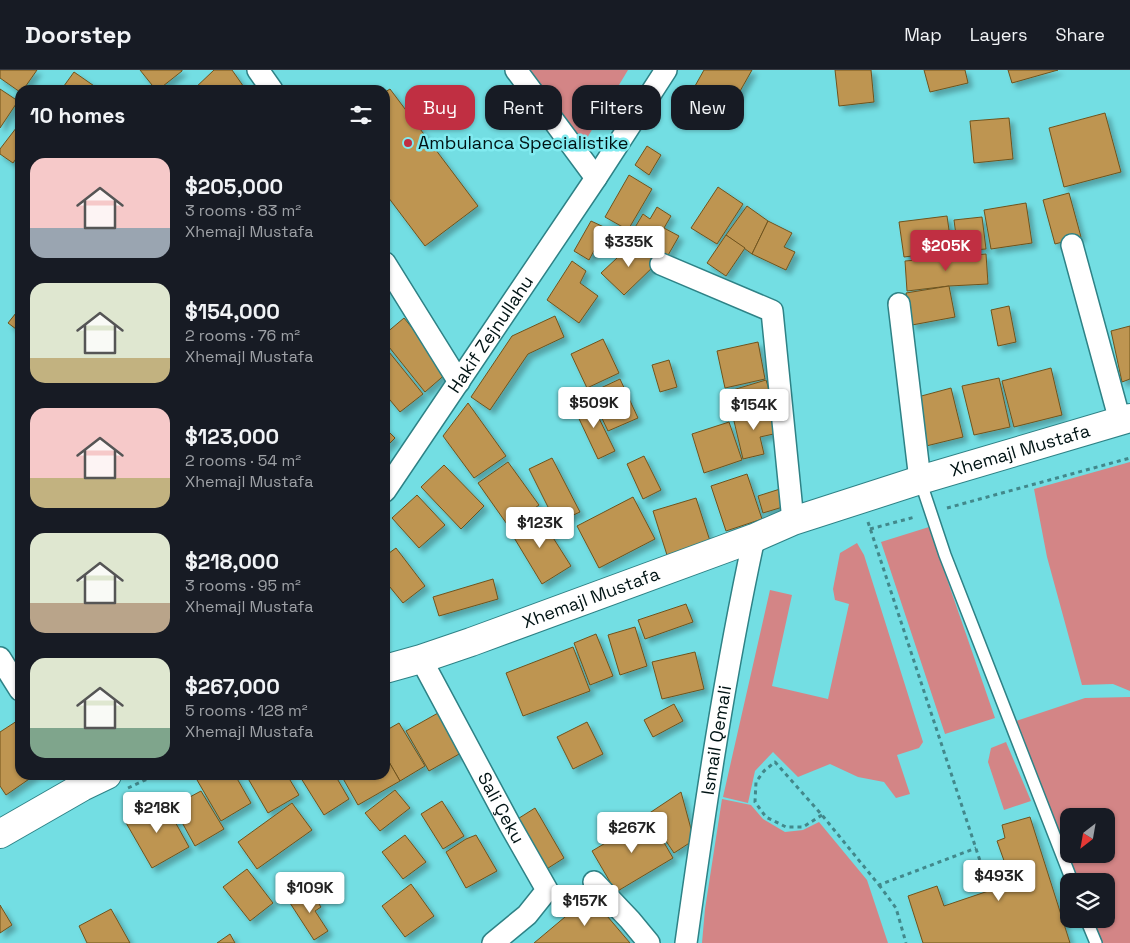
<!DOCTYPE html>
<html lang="en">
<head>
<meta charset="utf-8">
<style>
  :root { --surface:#171b24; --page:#20242c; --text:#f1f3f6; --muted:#9ea1a6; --line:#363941; --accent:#c02f42 }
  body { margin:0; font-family:"Space Grotesk",sans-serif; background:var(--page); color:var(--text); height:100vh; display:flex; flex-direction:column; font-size:19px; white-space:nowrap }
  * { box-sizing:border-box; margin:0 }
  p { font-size:16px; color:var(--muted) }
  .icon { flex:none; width:28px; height:28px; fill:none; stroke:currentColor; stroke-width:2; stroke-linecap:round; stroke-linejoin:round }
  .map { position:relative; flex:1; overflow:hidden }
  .drawer { position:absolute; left:15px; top:15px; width:375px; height:695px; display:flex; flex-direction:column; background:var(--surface); border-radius:15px; box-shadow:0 1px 4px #0004 }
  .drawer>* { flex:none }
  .banner { position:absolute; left:405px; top:15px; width:475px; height:45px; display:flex; gap:10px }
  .needle { width:32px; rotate:211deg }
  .buttons { position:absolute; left:1060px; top:738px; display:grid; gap:10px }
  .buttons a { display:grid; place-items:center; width:55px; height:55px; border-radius:10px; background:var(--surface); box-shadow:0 1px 4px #0004; font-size:25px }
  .price { position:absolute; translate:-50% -42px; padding:0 11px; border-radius:5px; background:#fff; color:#222; font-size:16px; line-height:32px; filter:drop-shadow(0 1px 2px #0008) }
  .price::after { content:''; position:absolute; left:50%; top:30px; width:15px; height:11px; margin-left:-8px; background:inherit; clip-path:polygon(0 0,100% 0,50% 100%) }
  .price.on { background:var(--accent); color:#fff }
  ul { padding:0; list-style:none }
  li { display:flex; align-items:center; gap:15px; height:125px; padding:0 15px }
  li span { display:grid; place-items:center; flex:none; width:140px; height:100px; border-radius:15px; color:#555 }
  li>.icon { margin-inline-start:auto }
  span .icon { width:60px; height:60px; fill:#fffc; stroke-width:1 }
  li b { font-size:21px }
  h2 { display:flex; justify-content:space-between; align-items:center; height:60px; padding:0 15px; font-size:21px }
  .pill { padding:0 18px; border-radius:15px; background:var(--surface); box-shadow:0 1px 4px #0004; font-size:18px; line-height:45px }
  .pill.on { background:var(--accent); color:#fff }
  header { display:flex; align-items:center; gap:30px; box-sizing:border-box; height:70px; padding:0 25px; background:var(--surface); border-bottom:1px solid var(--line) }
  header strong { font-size:24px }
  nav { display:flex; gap:28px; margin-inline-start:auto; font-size:18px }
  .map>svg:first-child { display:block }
</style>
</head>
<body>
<header>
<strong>Doorstep</strong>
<nav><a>Map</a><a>Layers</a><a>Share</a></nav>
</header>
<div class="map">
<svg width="1130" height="873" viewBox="0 0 1130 873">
  <defs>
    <filter id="shadow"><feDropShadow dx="4.5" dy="4.5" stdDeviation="2.5" flood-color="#0004"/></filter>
  </defs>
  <rect width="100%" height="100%" fill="#73dee3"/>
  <!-- green -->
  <g fill="#d38586" fill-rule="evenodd">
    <polygon points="524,0 628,0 581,78"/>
    <polygon points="1130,392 1130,621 1113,614 1082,615 1047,487 1034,419"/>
    <polygon points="929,457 995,648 945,664 881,472"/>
    <polygon points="857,473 864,485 923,672 919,678 897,685 910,724 896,728 884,712 858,707 830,694 798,707 773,682 755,701 748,733 723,727 770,520 792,525 772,616 828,629 849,534 835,530 833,519 840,483"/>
    <path d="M1130 627V873H1102L1093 849H1106V811H1078L1016 651 1085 628ZM1069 746H1106V784H1069Z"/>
    <polygon points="1006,672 1031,731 1004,740 988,692 991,678"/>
    <polygon points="722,729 751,735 763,749 785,762 803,760 819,752 867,810 888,873 702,873 705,839"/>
  </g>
  <!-- building -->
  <g fill="#be9551" stroke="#70531d" filter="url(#shadow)">
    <polygon points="0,0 37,0 23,20 20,20 20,22 0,8"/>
    <polygon points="140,0 182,0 182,1 158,20 156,20"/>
    <polygon points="214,0 232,0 246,20 226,20 225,18 223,20 193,20"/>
    <polygon points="704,0 752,0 731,37 695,16"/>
    <polygon points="835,0 871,0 874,32 839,36"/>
    <polygon points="924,0 965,0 968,13 930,22"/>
    <polygon points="1008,0 1058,0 1012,13"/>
    <polygon points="74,2 100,20 61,20"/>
    <polygon points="0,19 18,31 0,58"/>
    <polygon points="390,19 478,136 425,176 385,123 385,22"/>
    <polygon points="1105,43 1121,102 1064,117 1049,58"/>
    <polygon points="1009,48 1013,89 974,93 970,51"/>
    <polygon points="20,53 20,83 13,93 0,84 0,79"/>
    <polygon points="647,76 661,85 649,105 635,95"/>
    <polygon points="629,105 652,119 628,160 605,147"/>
    <polygon points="718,117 743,134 717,174 691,158"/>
    <polygon points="1069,123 1081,167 1055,174 1043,130"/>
    <polygon points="1026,133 1032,173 991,179 984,140"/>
    <polygon points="747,136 768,151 752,184 726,165"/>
    <polygon points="657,137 671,146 664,158 679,166 667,187 631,164 643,144 650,149"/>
    <polygon points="947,146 952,181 904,187 899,152"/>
    <polygon points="982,147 986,179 958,181 954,150"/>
    <polygon points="591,151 606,158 589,190 574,181"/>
    <polygon points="768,151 792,163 784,177 795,182 786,200 752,184"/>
    <polygon points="726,165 745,178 726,206 707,193"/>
    <polygon points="634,172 657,193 624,225 601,203"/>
    <polygon points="986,184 988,214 949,216 907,221 905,191"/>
    <polygon points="572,191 586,201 580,213 598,226 579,253 547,230"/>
    <polygon points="949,216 955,247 912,255 906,223"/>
    <polygon points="1009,236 1016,272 998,276 991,240"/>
    <polygon points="20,238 20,262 8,253"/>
    <polygon points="555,246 564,267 528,284 490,340 471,327 512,266"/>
    <polygon points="404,248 448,302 425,322 385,272 385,264"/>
    <polygon points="1130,256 1130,309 1122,312 1111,261"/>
    <polygon points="603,269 619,303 587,318 571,284"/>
    <polygon points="758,272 765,309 725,318 717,281"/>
    <polygon points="385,277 423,324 400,342 385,324"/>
    <polygon points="669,290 677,317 660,322 652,295"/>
    <polygon points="1051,298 1062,345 1014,357 1002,311"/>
    <polygon points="999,308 1010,357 974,365 962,316"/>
    <polygon points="620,309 638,348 608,361 590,323"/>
    <polygon points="766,310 774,336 734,347 726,322"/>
    <polygon points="951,318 963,367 926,376 914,328"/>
    <polygon points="589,328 615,381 598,389 573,336"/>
    <polygon points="468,333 506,386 474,408 443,366"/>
    <polygon points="772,338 778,363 760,367 764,384 743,389 733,347"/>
    <polygon points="729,352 742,390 704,403 692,364"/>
    <polygon points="385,358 395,368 385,378"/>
    <polygon points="644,386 661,420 643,429 627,394"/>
    <polygon points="552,388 580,442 556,453 529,399"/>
    <polygon points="508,392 539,435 509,457 478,413"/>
    <polygon points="444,395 484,436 461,459 421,417"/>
    <polygon points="747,404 762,449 726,461 711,416"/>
    <polygon points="780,419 786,436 763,443 758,426"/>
    <polygon points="417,425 445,455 419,478 392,448"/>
    <polygon points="633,427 655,469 599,498 577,456"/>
    <polygon points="696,428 710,471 667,485 653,441"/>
    <polygon points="538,444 571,496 542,514 510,461"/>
    <polygon points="396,478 425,516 403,533 385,511 385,486"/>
    <polygon points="493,509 498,529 439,546 433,527"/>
    <polygon points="686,534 693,552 645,569 638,550"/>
    <polygon points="635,557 647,596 620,605 608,565"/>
    <polygon points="596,564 613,606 590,615 574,573"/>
    <polygon points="573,577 590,621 523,646 506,603"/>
    <polygon points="695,582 704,619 662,629 652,592"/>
    <polygon points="674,634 683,651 653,667 644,650"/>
    <polygon points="438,643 461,683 429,701 406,661"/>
    <polygon points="20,649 20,705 35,705 6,725 0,716 0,662"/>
    <polygon points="587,652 603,684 573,699 557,667"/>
    <polygon points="399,653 425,696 400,711 385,685 385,661"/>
    <polygon points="385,685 400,711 358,735 341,705 385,705"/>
    <polygon points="207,705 235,705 251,733 221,751 197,710"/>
    <polygon points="246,705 287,705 299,725 268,743"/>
    <polygon points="299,705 335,705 349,729 324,745"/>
    <polygon points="395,720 410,738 380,761 365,743"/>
    <polygon points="201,721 224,759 195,776 173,736"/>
    <polygon points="681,722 694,770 674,783 648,744"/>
    <polygon points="163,730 189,777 152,798 125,751"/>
    <polygon points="442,731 464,766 443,779 421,744"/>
    <polygon points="292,733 312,760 257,799 238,772"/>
    <polygon points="535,738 564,788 545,800 516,750"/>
    <polygon points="649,747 673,788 616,822 592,781"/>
    <polygon points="1030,747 1070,873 923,873 908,826 937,816 944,836 1012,813 997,771 1005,768 1002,755"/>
    <polygon points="405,765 426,792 403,809 382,782"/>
    <polygon points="476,765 497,801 466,818 446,782 466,769"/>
    <polygon points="247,799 273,833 250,851 223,817"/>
    <polygon points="411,814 434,846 405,867 382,836"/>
    <polygon points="310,820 321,837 315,841 328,861 314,870 290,833"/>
    <polygon points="590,826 630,873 534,873"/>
    <polygon points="0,835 12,855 0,863"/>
    <polygon points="111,839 130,873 87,873 79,856"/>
    <polygon points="230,864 235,873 217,873"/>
  </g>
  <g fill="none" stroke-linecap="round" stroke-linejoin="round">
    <!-- service casing -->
    <g stroke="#2e8286" stroke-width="14">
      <g id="service">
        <polyline points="920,410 945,485 1072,811"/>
        <polyline points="1086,849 1096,873"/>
      </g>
    </g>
    <!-- minor casing -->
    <g stroke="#2e8286" stroke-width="24">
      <g id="minor">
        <polyline points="258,0 272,20"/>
        <polyline points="516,0 596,108"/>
        <polyline points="1072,175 1120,351"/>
        <polyline points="385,193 459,312"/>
        <polyline points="661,194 772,241 793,451"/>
        <polyline points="899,234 920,410"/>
        <path id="s1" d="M385 421 596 108 666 0"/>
        <polyline points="0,588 20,620"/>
        <path id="s2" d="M421 589 510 755 547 820 527 845 493 873"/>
        <polyline points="594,812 630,850 649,873"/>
        <path id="s3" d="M686 873C705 737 725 602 754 468"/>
      </g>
    </g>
    <!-- secondary casing -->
    <g stroke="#2e8286" stroke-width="30">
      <g id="secondary">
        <path id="s4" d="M385 599 421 589 471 572 754 468 793 451 920 410 1130 348"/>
        <polyline points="0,764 82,717 107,705"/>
      </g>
    </g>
    <!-- path -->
    <g stroke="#42888b" stroke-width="3" stroke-dasharray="4 4" stroke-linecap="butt">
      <polyline points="947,438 1130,388"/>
      <polyline points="868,452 990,821"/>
      <polyline points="870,459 915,447"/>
      <polyline points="128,718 156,705"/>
      <polyline points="822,745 803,757 786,757 766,747 755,732 756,712 764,701 775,692 822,745 879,815 976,778"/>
      <polyline points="879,815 896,838 906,873"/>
    </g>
    <!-- service -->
    <use href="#service" stroke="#fff" stroke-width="11"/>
    <!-- minor -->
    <use href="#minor" stroke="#fff" stroke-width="21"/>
    <!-- secondary -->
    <use href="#secondary" stroke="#fff" stroke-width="28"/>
  </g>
  <!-- markers -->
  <circle fill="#c02f42" stroke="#81ebf0" stroke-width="2" cx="408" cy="73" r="5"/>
  <g text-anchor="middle" stroke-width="5" stroke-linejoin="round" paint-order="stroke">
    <!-- poi labels -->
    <g font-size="18" fill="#001314" stroke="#81ebf0" text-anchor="start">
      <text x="418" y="79">Ambulanca Specialistike</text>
    </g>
    <!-- street labels -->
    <g font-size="18" fill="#001314" stroke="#81ebf0">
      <text dy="6" stroke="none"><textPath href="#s1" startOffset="189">Hakif Zejnullahu</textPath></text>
      <text dy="6" stroke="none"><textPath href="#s4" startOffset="672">Xhemajl Mustafa</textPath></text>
      <text dy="6" stroke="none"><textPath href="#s4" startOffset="218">Xhemajl Mustafa</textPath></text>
      <text dy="6" stroke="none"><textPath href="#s3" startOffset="205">Ismail Qemali</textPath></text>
      <text dy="6" stroke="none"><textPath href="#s2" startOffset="169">Sali Çeku</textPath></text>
    </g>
  </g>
</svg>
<div class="buttons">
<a><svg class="needle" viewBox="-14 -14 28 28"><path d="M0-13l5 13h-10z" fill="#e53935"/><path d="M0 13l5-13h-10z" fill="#9ea1a6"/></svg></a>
<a><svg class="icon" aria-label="layers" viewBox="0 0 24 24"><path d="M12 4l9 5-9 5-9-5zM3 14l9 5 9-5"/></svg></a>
</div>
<b class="price" style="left:629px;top:198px">$335K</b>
<b class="price on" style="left:946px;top:202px">$205K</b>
<b class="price" style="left:594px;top:359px">$509K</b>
<b class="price" style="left:754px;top:361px">$154K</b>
<b class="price" style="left:540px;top:479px">$123K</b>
<b class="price" style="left:157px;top:764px">$218K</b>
<b class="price" style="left:632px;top:784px">$267K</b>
<b class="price" style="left:999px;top:832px">$493K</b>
<b class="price" style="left:310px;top:844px">$109K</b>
<b class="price" style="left:585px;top:857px">$157K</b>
<div class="banner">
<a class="pill on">Buy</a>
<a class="pill">Rent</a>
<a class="pill">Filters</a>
<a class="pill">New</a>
</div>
<section class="drawer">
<h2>10 homes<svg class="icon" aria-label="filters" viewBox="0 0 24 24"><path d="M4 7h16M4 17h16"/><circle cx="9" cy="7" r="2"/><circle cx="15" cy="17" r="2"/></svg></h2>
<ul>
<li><span style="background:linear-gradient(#f6c9c9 70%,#9aa5b1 0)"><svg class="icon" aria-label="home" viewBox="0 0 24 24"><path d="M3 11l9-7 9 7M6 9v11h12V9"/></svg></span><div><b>$205,000</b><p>3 rooms · 83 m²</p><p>Xhemajl Mustafa</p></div></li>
<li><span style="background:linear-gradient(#dfe7d0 75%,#c2b280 0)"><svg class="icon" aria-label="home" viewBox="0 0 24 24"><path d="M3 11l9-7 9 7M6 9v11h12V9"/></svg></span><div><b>$154,000</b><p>2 rooms · 76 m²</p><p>Xhemajl Mustafa</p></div></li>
<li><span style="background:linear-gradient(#f6c9c9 70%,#c2b280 0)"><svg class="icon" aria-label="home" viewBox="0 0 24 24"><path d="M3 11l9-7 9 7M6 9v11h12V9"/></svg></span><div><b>$123,000</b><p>2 rooms · 54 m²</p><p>Xhemajl Mustafa</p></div></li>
<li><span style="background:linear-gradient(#dfe7d0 70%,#b9a48a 0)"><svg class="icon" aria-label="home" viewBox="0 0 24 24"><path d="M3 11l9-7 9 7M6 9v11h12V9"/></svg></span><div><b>$218,000</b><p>3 rooms · 95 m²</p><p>Xhemajl Mustafa</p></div></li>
<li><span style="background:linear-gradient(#dfe7d0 70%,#7fa58c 0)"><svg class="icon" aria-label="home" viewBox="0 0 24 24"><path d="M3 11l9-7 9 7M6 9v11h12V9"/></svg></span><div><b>$267,000</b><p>5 rooms · 128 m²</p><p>Xhemajl Mustafa</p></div></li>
</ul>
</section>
</div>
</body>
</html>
